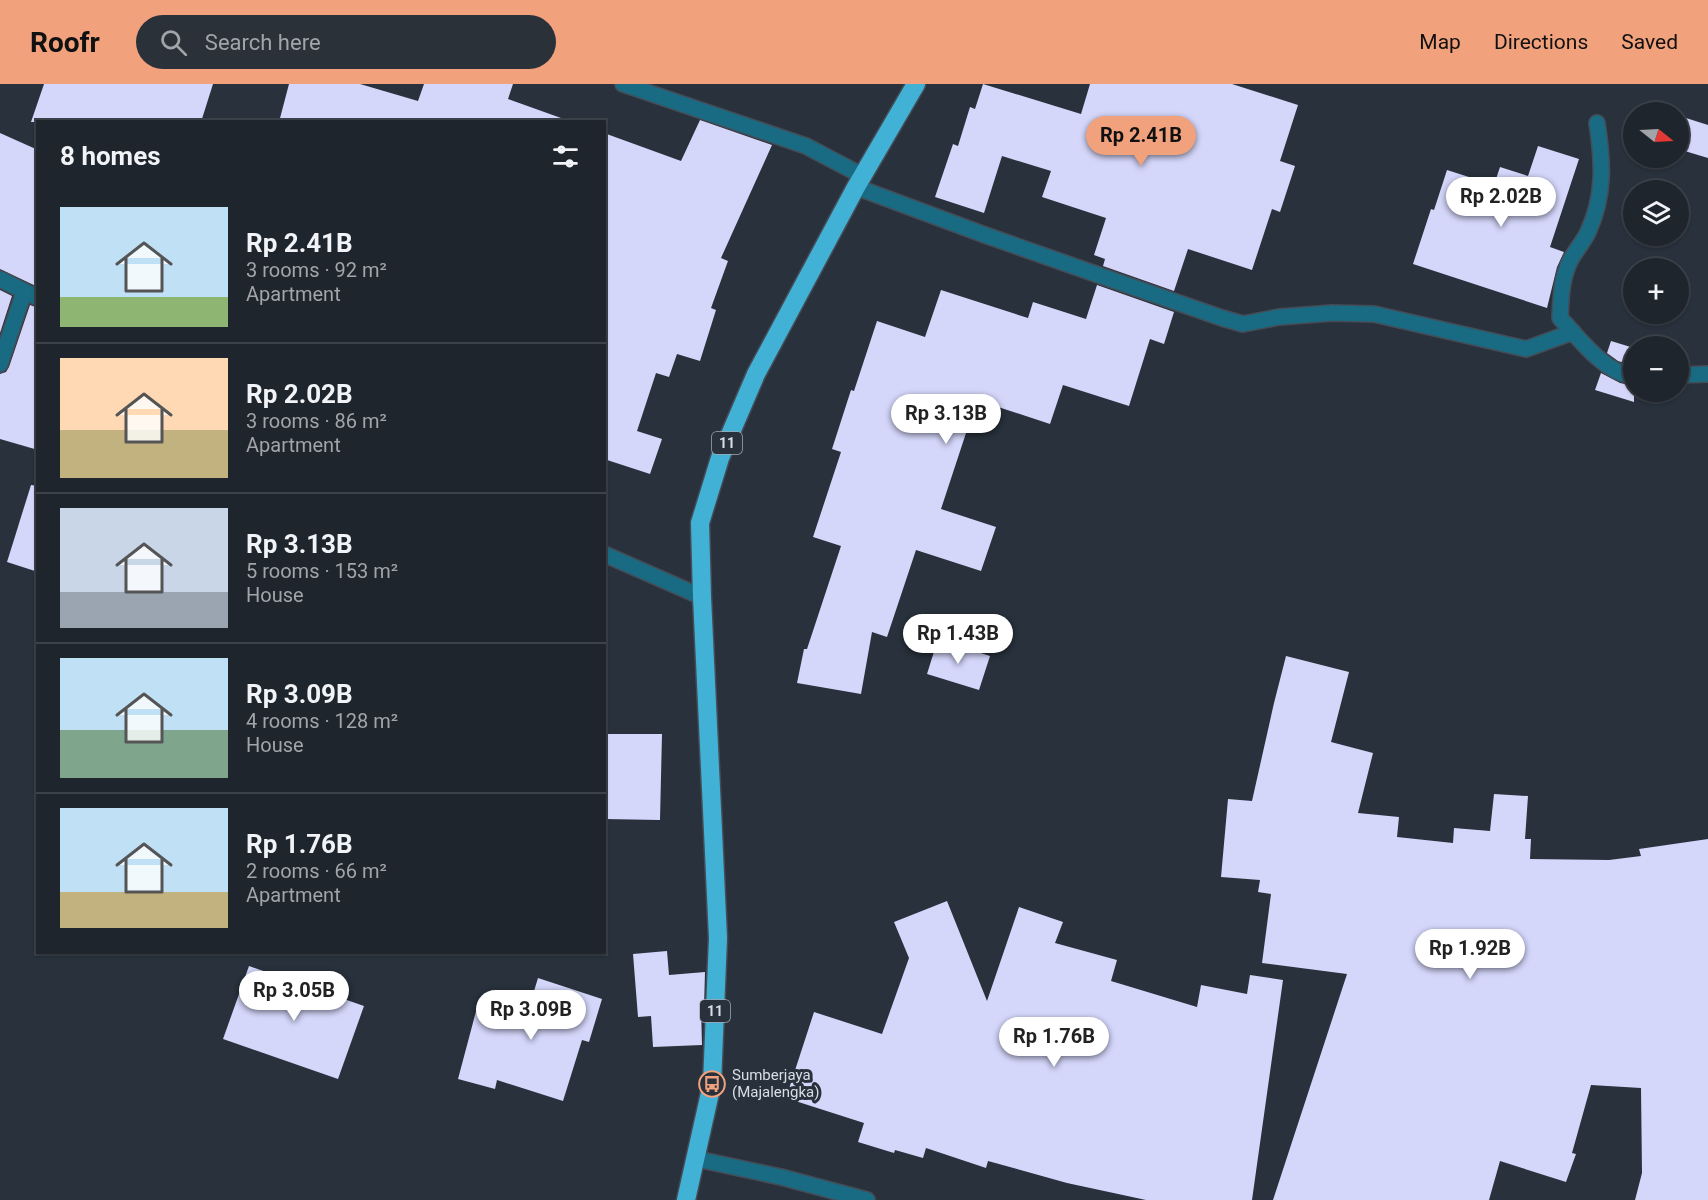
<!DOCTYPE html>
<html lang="en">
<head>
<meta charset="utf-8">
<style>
  :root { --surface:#1e252d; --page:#2b3139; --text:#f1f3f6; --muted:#a1a5aa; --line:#3c4249; --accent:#f1a17c }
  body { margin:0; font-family:Roboto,sans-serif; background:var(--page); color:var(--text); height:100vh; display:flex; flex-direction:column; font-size:22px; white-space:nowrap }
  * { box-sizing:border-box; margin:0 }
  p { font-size:20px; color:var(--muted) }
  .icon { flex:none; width:33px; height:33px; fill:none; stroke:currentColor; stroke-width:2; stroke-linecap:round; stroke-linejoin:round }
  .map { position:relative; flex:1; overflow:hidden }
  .details { position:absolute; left:36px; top:36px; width:570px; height:834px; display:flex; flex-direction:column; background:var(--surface); border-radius:0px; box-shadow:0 2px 4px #0004,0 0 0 2px var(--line) }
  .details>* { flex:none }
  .needle { width:39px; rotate:108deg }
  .controls { position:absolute; left:1623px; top:18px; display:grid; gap:12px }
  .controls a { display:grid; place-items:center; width:66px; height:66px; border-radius:50%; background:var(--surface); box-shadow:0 2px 4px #0004,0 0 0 2px var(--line); font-size:30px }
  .price { position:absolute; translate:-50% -51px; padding:0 14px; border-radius:21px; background:#fff; color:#222; font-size:20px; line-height:39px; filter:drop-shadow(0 2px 3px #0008) }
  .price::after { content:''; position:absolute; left:50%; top:36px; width:18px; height:14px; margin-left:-9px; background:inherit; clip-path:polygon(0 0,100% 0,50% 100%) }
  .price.current { background:var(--accent); color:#111 }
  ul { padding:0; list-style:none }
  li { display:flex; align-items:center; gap:18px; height:150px; padding:0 24px }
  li+li { border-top:2px solid var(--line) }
  li span { display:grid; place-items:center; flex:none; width:168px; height:120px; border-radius:0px; color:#555 }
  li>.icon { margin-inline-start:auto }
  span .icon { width:72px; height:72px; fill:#fffc; stroke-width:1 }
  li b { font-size:26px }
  h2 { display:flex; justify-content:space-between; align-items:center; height:72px; padding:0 24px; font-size:26px }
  header { display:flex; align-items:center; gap:36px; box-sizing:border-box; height:84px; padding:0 30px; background:var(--accent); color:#111 }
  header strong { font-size:28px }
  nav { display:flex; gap:33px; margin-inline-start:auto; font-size:21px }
  .search { width:420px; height:54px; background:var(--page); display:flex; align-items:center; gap:15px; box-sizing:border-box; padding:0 21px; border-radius:33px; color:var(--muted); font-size:22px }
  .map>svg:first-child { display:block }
</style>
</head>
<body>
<header>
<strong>Roofr</strong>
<div class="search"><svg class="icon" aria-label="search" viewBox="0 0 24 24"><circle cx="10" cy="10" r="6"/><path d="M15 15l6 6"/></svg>Search here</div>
<nav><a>Map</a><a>Directions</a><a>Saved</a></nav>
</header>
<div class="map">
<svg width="1708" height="1116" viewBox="0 0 1708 1116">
  <rect width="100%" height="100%" fill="#28313c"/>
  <!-- building -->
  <g fill="#d4d6fa">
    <polygon points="44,0 213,0 201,38 31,38"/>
    <polygon points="289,0 360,0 418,17 424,0 513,0 508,15 561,34 560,38 279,38"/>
    <polygon points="983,0 1081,30 1090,0 1232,0 1298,21 1280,77 1295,82 1280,128 1272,125 1252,186 1188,165 1174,207 1103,182 1105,175 1094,171 1106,134 1042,113 1051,87 1002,72 984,129 935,113 953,60 958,62 970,23 975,25"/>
    <polygon points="1686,34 1708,41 1708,74 1678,65 1678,57"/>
    <polygon points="700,36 772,61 721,174 728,177 711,224 716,226 700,277 677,270 669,293 656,289 637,347 662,355 650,390 604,375 604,49 681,77"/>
    <polygon points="0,49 38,66 38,203 0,185"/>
    <polygon points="1538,62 1579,75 1550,163 1564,168 1557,183 1547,224 1413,180 1431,125 1434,126 1447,86 1494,101 1500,83 1528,92"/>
    <polygon points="1097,201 1174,228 1164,260 1150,255 1129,322 1063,301 1050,340 989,320 980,347 968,343 941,425 996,443 981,487 916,466 887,553 872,548 861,610 797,599 804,565 807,565 841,462 813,453 841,368 832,365 851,306 854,307 877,237 925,253 941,206 1028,234 1033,218 1086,235"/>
    <polygon points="0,206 12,212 0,249"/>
    <polygon points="30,221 38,224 38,366 0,355 0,290 6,288 9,283"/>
    <polygon points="1611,257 1634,264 1634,282 1618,277 1607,269"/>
    <polygon points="1601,289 1620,299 1634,302 1634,318 1595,306"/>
    <polygon points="31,401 38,402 38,488 7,478"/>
    <polygon points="938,555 990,572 979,606 927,590"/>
    <polygon points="1286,572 1349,588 1331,658 1373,669 1358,729 1399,733 1397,753 1453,759 1454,744 1490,747 1494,710 1528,712 1525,755 1531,755 1530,775 1609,776 1641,772 1639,765 1708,755 1708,1116 1635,1116 1642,1089 1641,1004 1591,1001 1572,1069 1576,1070 1566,1098 1500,1077 1489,1116 1273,1116 1347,890 1262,879 1271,810 1258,808 1260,796 1221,793 1228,715 1252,717 1274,619"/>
    <polygon points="604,650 662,650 660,736 605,735 606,685 604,685"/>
    <polygon points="947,817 987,917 1019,823 1063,838 1055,859 1117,876 1111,897 1197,923 1201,901 1247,910 1250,891 1283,896 1252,1116 1146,1116 1067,1099 988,1077 986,1084 926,1064 923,1074 895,1066 894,1069 858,1058 864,1039 786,1014 814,928 882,950 909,874 894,838"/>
    <polygon points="667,867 669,891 705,888 704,923 701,923 702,961 653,963 651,932 638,933 633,870"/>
    <polygon points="249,882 364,922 338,995 223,955"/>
    <polygon points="538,894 602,915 589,958 582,956 563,1017 497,996 495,1005 458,995 479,916 527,930"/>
  </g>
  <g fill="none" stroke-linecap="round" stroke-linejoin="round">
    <!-- minor casing -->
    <g stroke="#444d57" stroke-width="18">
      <g id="minor">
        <polyline points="623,0 806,62 863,92"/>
        <path d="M1597 39C1603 78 1605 111 1588 148 1583 159 1574 168 1569 179 1561 197 1561 215 1560 234 1578 253 1606 291 1634 292"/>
        <polyline points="856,103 985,151 1127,201 1222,234 1243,240 1279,233 1332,229 1374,230 1526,265 1573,248"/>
        <polyline points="0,195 38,214"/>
        <polyline points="0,280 24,208"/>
        <polyline points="1678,291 1708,290"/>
        <polyline points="604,470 702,513"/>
        <polyline points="697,1075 781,1093 867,1116"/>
      </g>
    </g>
    <!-- highway casing -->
    <g stroke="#444d57" stroke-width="21">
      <polyline id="highway" points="686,1116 712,1000 718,854 702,513 700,439 720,374 756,290 856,103 916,0"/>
    </g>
    <!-- minor -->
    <use href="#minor" stroke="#186b83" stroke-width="15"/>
    <!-- highway -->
    <use href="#highway" stroke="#41b1d5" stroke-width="18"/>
  </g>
  <!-- icons -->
  <defs>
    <g id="bus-ring" transform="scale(1.35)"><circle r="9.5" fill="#28313c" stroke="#f1a17c" stroke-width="1.5"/><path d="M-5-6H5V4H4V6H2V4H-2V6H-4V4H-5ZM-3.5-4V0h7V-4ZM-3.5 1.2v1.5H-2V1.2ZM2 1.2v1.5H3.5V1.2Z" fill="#f1a17c"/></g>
  </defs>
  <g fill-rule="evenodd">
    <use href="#bus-ring" x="712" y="1000"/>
  </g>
  <g text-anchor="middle" stroke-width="6" stroke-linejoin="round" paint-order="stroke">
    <!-- shield labels -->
    <g fill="#28313c" stroke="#a3aab2" stroke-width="1.5">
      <rect x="712" y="348" width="30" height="22" rx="4.5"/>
      <rect x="700" y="916" width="30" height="22" rx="4.5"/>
    </g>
    <g font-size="14" font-weight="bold" fill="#d8dee5">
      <text x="727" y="364">11</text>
      <text x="715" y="932">11</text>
    </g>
    <!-- poi labels -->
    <g font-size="15" fill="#d8dee5" stroke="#28313c" text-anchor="start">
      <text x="732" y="996">Sumberjaya<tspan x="732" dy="17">(Majalengka)</tspan></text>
    </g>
  </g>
</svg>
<div class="controls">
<a><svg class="needle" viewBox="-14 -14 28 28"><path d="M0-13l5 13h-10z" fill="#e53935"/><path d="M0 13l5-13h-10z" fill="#a1a5aa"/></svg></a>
<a><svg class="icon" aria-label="layers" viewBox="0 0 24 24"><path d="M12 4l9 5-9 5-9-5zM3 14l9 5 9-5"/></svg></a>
<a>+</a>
<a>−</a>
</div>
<b class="price current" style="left:1141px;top:83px">Rp 2.41B</b>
<b class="price" style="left:1501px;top:144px">Rp 2.02B</b>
<b class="price" style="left:946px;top:361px">Rp 3.13B</b>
<b class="price" style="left:958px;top:581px">Rp 1.43B</b>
<b class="price" style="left:1470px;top:896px">Rp 1.92B</b>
<b class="price" style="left:294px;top:938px">Rp 3.05B</b>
<b class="price" style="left:531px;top:957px">Rp 3.09B</b>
<b class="price" style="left:1054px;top:984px">Rp 1.76B</b>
<section class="details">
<h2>8 homes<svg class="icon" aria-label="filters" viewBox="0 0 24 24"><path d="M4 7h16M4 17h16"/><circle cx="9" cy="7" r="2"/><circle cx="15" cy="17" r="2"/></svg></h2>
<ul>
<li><span style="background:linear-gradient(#bfe0f5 75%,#8fb573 0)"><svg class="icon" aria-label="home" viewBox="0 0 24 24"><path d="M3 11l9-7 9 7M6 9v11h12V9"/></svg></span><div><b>Rp 2.41B</b><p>3 rooms · 92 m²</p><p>Apartment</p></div></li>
<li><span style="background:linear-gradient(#ffd9b3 60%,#c2b280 0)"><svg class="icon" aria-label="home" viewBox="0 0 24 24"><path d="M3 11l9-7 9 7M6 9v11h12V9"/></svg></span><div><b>Rp 2.02B</b><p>3 rooms · 86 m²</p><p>Apartment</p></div></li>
<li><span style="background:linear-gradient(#c9d6e8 70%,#9aa5b1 0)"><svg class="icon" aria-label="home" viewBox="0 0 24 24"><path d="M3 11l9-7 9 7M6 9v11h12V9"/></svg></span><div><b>Rp 3.13B</b><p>5 rooms · 153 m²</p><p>House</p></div></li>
<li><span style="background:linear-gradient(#bfe0f5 60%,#7fa58c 0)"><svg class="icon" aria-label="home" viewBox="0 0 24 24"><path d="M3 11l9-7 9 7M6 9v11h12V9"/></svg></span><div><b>Rp 3.09B</b><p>4 rooms · 128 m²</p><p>House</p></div></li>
<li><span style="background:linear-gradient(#bfe0f5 70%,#c2b280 0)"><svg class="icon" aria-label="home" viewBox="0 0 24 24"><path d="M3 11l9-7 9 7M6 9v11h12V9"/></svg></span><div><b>Rp 1.76B</b><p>2 rooms · 66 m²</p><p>Apartment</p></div></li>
</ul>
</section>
</div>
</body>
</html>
